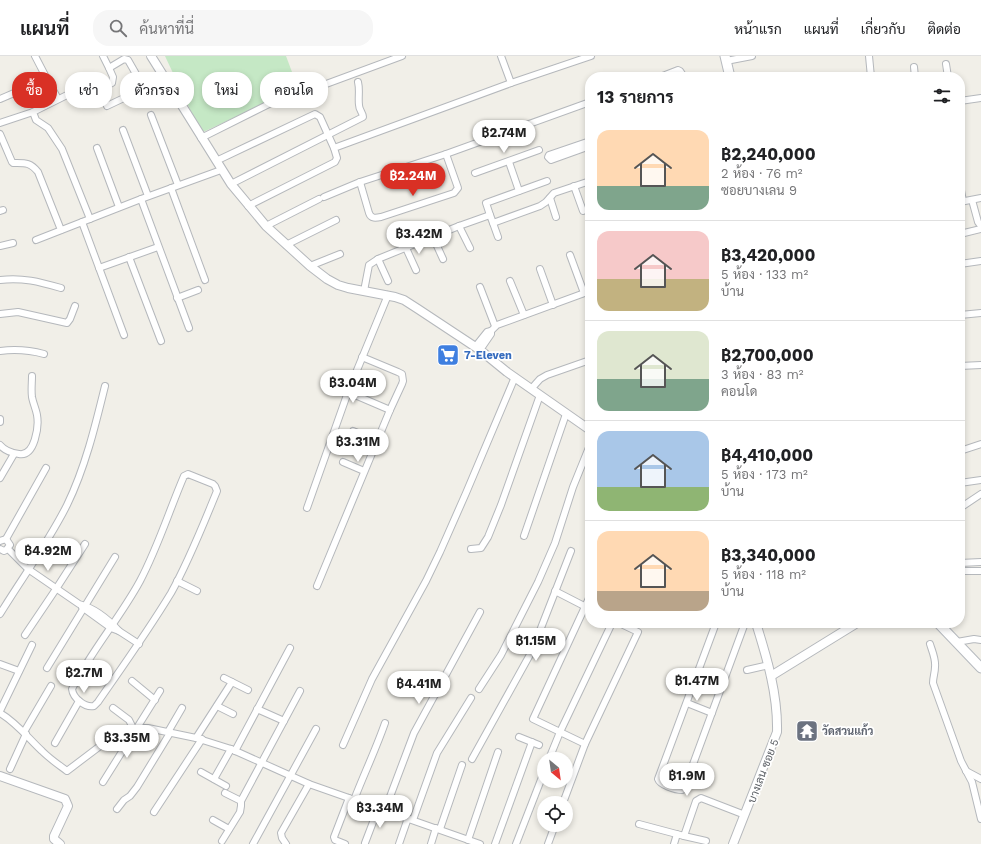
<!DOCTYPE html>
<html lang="th">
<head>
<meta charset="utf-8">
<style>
  :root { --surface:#fff; --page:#f6f6f6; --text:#202124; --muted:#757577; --line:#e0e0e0; --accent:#d93025 }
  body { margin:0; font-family:"Work Sans",Sarabun,sans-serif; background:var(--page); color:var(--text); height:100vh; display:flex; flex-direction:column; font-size:15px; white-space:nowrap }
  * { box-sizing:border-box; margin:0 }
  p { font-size:13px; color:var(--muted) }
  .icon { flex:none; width:22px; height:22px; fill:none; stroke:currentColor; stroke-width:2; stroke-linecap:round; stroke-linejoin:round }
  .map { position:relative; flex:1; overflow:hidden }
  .side { position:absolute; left:585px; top:16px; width:380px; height:556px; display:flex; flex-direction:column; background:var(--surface); border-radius:16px; box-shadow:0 2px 6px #0003 }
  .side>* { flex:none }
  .top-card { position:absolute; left:12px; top:16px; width:380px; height:36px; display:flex; gap:8px }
  .needle { width:26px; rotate:151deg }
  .fabs { position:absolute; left:537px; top:696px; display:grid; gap:8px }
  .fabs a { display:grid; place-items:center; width:36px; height:36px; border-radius:50%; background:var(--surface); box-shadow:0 2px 6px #0003; font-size:20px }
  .price { position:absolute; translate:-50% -34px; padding:0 9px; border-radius:14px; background:#fff; color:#222; font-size:13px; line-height:26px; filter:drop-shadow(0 1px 2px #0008) }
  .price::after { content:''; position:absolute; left:50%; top:24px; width:12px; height:9px; margin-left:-6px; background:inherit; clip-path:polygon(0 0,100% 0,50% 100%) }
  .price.selected { background:var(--accent); color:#fff }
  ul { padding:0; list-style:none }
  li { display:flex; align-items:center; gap:12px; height:100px; padding:0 12px }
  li+li { border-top:1px solid var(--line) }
  li span { display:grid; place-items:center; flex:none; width:112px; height:80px; border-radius:12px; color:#555 }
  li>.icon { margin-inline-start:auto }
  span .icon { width:48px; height:48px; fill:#fffc; stroke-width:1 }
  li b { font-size:17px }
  h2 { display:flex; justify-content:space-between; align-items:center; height:48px; padding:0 12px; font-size:17px }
  .pill { padding:0 14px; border-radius:16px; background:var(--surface); box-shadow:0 2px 6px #0003; font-size:14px; line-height:36px }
  .pill.selected { background:var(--accent); color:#fff }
  header { display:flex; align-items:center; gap:24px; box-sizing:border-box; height:56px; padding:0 20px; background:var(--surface); border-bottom:1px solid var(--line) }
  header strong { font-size:19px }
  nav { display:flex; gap:22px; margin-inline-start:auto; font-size:14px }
  .search { width:280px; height:36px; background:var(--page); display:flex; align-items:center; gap:10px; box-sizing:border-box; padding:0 14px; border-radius:16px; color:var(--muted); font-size:15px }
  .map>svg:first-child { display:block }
</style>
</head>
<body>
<header>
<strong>แผนที่</strong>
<div class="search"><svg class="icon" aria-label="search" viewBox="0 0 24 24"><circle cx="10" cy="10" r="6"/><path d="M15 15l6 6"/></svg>ค้นหาที่นี่</div>
<nav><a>หน้าแรก</a><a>แผนที่</a><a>เกี่ยวกับ</a><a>ติดต่อ</a></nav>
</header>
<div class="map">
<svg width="981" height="788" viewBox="0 0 981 788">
  <rect width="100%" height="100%" fill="#f1efe8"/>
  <!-- green -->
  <polygon fill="#c5e8c5" points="165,0 286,0 295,24 285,38 201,77"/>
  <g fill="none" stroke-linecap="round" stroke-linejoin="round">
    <!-- minor casing -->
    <g stroke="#b5b8bc" stroke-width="8">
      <g id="minor">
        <polyline points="35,0 48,25"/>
        <polyline points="103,0 109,12"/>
        <polyline points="501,0 511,27"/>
        <polyline points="869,0 871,21"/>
        <polyline points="726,5 752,0"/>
        <polyline points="946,8 948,21"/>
        <polyline points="914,11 915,21"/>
        <polyline points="660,21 678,14 680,15 684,21"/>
        <polyline points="889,21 892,21"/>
        <polyline points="0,43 35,28 48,25 58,43"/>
        <polyline points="960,45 981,42"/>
        <polyline points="107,50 164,23"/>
        <polyline points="151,59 178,129"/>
        <polyline points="0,67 33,56"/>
        <polyline points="123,74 148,140"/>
        <path d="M0 78 12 106 13 107C25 107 30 106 38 116L61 174"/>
        <polyline points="201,82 289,38 318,31 402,0"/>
        <polyline points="590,85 549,99 548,101 551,104 590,90"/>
        <polyline points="97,92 119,151"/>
        <polyline points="216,105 315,58 320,61 334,92"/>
        <polyline points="509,106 519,135"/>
        <polyline points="475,117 539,94"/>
        <path d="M360 126 369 157C371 163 376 162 381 161L454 137 458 132 446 98"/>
        <path d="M231 128 363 61C363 57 359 54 359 49 358 41 360 34 358 26"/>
        <polyline points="960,129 963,145"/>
        <polyline points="574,130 583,155"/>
        <polyline points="171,132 205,224"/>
        <polyline points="324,141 360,126 446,98 590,46"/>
        <polyline points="550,142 556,161"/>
        <polyline points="141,143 189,272"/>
        <polyline points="972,144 978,166 981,170"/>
        <polyline points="960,146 981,142"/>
        <polyline points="248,150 335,106 337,102 334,92 511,27 591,0"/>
        <polyline points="0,155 3,154"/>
        <polyline points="490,159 486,147 547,125"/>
        <polyline points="90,163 62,93 48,72 36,64 33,56 67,39 72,38 84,41 112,27 113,21 109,12 124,3 128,4 140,25"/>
        <polyline points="82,166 124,279"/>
        <polyline points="493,167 498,181"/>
        <polyline points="266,170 319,143"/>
        <polyline points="459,170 470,192"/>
        <polyline points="960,178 981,173"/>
        <polyline points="433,181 443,203"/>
        <polyline points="36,184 141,143 221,114"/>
        <polyline points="286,189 336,164"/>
        <polyline points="0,190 13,187"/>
        <polyline points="406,192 416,214"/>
        <polyline points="570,199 584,237"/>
        <polyline points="129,201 161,285"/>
        <polyline points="378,203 388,225"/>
        <polyline points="960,208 981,205"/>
        <polyline points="310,210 340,198"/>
        <polyline points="99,212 158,191"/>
        <polyline points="540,213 553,249"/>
        <path d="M0 224C22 221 40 226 61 232"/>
        <polyline points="510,225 524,259"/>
        <polyline points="480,231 495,270"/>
        <polyline points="364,235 369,209 378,203 459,170 490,159 493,167 540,150 546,146 554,137 590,125"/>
        <polyline points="177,242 198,234"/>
        <polyline points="0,258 18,256 67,267 70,263 75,250"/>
        <polyline points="960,259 981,257"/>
        <polyline points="475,291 487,276 491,275 497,269 590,235"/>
        <polyline points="480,294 491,278 491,275"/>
        <path d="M0 295C16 293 29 294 44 298"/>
        <polyline points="960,310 981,309"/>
        <polyline points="532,332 540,323 547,319 590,304"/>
        <polyline points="348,336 390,354"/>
        <polyline points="0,366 0,363"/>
        <polyline points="353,375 377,385"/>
        <path d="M0 389C5 395 11 397 19 398 35 401 39 370 37 359 36 353 33 347 32 341 31 334 32 327 32 320"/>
        <polyline points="960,395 981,388"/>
        <polyline points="343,406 364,415"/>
        <path d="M188 418 213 428 215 430 217 435C203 469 189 505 171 537 148 575 123 610 98 646L94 650C85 652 73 642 72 633 91 595 120 562 140 525 158 491 169 455 184 420Z"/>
        <polyline points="0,422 14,398"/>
        <polyline points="960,427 981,424"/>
        <polyline points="307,452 348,336 388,239"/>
        <polyline points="960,452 981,438"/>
        <polyline points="960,455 961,458 960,463"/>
        <polyline points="524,480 566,358"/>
        <polyline points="6,483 46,412"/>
        <polyline points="0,485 6,483 10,489 6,494 4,495 0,493"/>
        <path d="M8 493 28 513 79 548C94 552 109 564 119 575"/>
        <polyline points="471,493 481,492 488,481 501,449 540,339"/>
        <polyline points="960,507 981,506"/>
        <polyline points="960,515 981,515"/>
        <polyline points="177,525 197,535"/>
        <polyline points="317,530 390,354 402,328 403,325 402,318 398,316 362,301"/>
        <polyline points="555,535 590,553"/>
        <polyline points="82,551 111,572 119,575 139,588"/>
        <path d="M0 558C22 522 48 487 67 449 85 412 95 371 105 330"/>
        <path d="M716 567 658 723C660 729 675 734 682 734L685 730 745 567"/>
        <polyline points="25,579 56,533 85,488"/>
        <polyline points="957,586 974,583 981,584"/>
        <path d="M930 588C932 595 936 603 935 611 935 617 933 621 933 627L961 705 972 726 981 763"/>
        <polyline points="0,608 19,615"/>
        <polyline points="47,612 115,501"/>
        <polyline points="747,614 769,609"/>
        <polyline points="224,622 248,634"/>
        <polyline points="132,625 155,644"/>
        <polyline points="479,633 501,599 538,526 555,487 573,431 590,389"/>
        <polyline points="687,647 712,657"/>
        <polyline points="217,650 233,658"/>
        <polyline points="113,652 129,664 133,672"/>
        <polyline points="257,653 284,665"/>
        <polyline points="0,655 32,589"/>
        <path d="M0 657C17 667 28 682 42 695 50 703 59 709 67 715L108 684 120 677 133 672H148L196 682 231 693 309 728 480 788"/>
        <polyline points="24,676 51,630"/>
        <polyline points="168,676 182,652"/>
        <polyline points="519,681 539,689"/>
        <polyline points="196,682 232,626"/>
        <polyline points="55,687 79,645"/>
        <polyline points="585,688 533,663 590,540"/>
        <polyline points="343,689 372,623 426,525 440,496 466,437 515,321"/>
        <polyline points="235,695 290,592"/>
        <polyline points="472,703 532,595 571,495"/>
        <polyline points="549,703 560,676 612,567"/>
        <polyline points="10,713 26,678"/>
        <polyline points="966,715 981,723"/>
        <polyline points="201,716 226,730"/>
        <polyline points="214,723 231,693"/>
        <polyline points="103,726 160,635"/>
        <polyline points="225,737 241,745"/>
        <path d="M354 744C364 718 376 693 385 667"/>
        <polyline points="563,747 585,688 638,576 619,567"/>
        <polyline points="117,753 124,744 130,740 137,731 170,677"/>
        <polyline points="385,754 414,677 480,556"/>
        <polyline points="154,756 202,683"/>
        <polyline points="213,764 229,773"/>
        <polyline points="413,764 437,697 471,642"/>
        <polyline points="639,768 684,780 696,745 701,742 745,759"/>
        <polyline points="440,773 462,709"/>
        <polyline points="684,780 706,785"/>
        <polyline points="468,784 498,696"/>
        <polyline points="222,785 240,756 241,750 241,745 300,635"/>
        <polyline points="365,787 378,753"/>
        <polyline points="253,788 316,673"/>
        <polyline points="286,788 282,782 281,777 309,728"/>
        <polyline points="345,788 335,784 334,781 349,742"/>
        <polyline points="399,788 408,762"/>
        <polyline points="431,788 436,772"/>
        <polyline points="495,788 532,686"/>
        <polyline points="516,788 544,716"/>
        <polyline points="548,788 555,769"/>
        <polyline points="674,788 677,778"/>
      </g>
    </g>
    <!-- tertiary casing -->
    <g stroke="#b5b8bc" stroke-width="10">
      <g id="tertiary">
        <polyline points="151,0 231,128 266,170 310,210 327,223 338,229 348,232 395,241 404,244 418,253 480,294 507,316 590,374"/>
        <polyline points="771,620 857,567"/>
        <polyline points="0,720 65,743 68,750 54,780 54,783 60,788"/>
        <path d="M733 788 777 676C778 639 767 602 756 567"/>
      </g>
    </g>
    <!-- secondary casing -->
    <g stroke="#b6babf" stroke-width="11">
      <g id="secondary">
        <polyline points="725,0 730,21"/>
        <polyline points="938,567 981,612"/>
      </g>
    </g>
    <!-- minor -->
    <use href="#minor" stroke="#fff" stroke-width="6"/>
    <!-- tertiary -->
    <use href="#tertiary" stroke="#fff" stroke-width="8"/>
    <!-- secondary -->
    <use href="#secondary" stroke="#fff" stroke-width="9"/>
  </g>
  <!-- icons -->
  <defs>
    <g id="supermarket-square" transform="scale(1.15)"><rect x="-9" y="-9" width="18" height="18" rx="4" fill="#3f7fe0" stroke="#fff"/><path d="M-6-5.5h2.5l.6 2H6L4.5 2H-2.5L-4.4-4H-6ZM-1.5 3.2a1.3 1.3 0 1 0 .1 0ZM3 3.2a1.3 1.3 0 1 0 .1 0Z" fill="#fff"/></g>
    <g id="temple-square" transform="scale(1.15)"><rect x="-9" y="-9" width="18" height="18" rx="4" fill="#6b7280" stroke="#fff"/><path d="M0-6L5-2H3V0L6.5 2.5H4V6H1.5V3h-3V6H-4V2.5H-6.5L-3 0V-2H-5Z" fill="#fff"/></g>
  </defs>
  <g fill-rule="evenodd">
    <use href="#supermarket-square" x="448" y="299"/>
    <use href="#temple-square" x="807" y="675"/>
  </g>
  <g text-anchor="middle" stroke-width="3.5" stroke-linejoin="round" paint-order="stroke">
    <!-- shop labels -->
    <g font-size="11" font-weight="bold" fill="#366cbe" stroke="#fff" text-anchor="start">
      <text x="464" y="303">7-Eleven</text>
    </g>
    <!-- worship labels -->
    <g font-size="11" font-weight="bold" fill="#5b616d" stroke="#fff" text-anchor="start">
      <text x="822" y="679">วัดสวนแก้ว</text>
    </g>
    <!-- street labels -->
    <g font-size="11" fill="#5f6368" stroke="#fff">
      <text transform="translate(763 715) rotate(-69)" y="4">บางเลน ซอย 5</text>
    </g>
  </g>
</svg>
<div class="fabs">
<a><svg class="needle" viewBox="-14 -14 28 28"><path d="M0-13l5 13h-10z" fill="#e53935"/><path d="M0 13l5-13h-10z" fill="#757577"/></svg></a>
<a><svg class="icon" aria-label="locate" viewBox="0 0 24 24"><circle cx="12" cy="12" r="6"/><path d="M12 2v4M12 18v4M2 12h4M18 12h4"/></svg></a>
</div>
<b class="price" style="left:504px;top:98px">฿2.74M</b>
<b class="price selected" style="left:413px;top:141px">฿2.24M</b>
<b class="price" style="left:419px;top:199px">฿3.42M</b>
<b class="price" style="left:353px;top:348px">฿3.04M</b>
<b class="price" style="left:358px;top:407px">฿3.31M</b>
<b class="price" style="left:48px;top:516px">฿4.92M</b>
<b class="price" style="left:536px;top:606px">฿1.15M</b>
<b class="price" style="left:84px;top:638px">฿2.7M</b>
<b class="price" style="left:697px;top:646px">฿1.47M</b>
<b class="price" style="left:419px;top:649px">฿4.41M</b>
<b class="price" style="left:127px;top:703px">฿3.35M</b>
<b class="price" style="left:687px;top:741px">฿1.9M</b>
<b class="price" style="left:380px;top:773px">฿3.34M</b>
<div class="top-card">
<a class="pill selected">ซื้อ</a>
<a class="pill">เช่า</a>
<a class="pill">ตัวกรอง</a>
<a class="pill">ใหม่</a>
<a class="pill">คอนโด</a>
</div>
<section class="side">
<h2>13 รายการ<svg class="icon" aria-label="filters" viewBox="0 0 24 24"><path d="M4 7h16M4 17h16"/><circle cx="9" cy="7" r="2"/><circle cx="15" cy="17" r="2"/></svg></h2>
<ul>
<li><span style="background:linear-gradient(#ffd9b3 70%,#7fa58c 0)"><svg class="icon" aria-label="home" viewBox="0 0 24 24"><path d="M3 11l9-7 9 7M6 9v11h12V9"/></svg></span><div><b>฿2,240,000</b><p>2 ห้อง · 76 m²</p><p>ซอยบางเลน 9</p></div></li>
<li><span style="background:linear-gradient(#f6c9c9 60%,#c2b280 0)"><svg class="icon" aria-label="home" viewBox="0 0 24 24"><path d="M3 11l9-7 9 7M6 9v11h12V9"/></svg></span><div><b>฿3,420,000</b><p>5 ห้อง · 133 m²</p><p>บ้าน</p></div></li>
<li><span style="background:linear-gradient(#dfe7d0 60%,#7fa58c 0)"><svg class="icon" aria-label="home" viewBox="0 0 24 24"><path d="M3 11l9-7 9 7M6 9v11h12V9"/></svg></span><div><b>฿2,700,000</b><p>3 ห้อง · 83 m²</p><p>คอนโด</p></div></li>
<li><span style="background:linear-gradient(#a9c7e8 70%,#8fb573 0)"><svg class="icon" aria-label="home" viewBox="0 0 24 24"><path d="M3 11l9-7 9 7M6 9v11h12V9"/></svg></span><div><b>฿4,410,000</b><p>5 ห้อง · 173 m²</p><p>บ้าน</p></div></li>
<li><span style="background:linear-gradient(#ffd9b3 75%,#b9a48a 0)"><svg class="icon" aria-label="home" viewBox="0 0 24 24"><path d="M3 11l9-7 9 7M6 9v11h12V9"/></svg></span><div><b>฿3,340,000</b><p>5 ห้อง · 118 m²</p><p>บ้าน</p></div></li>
</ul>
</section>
</div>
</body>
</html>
